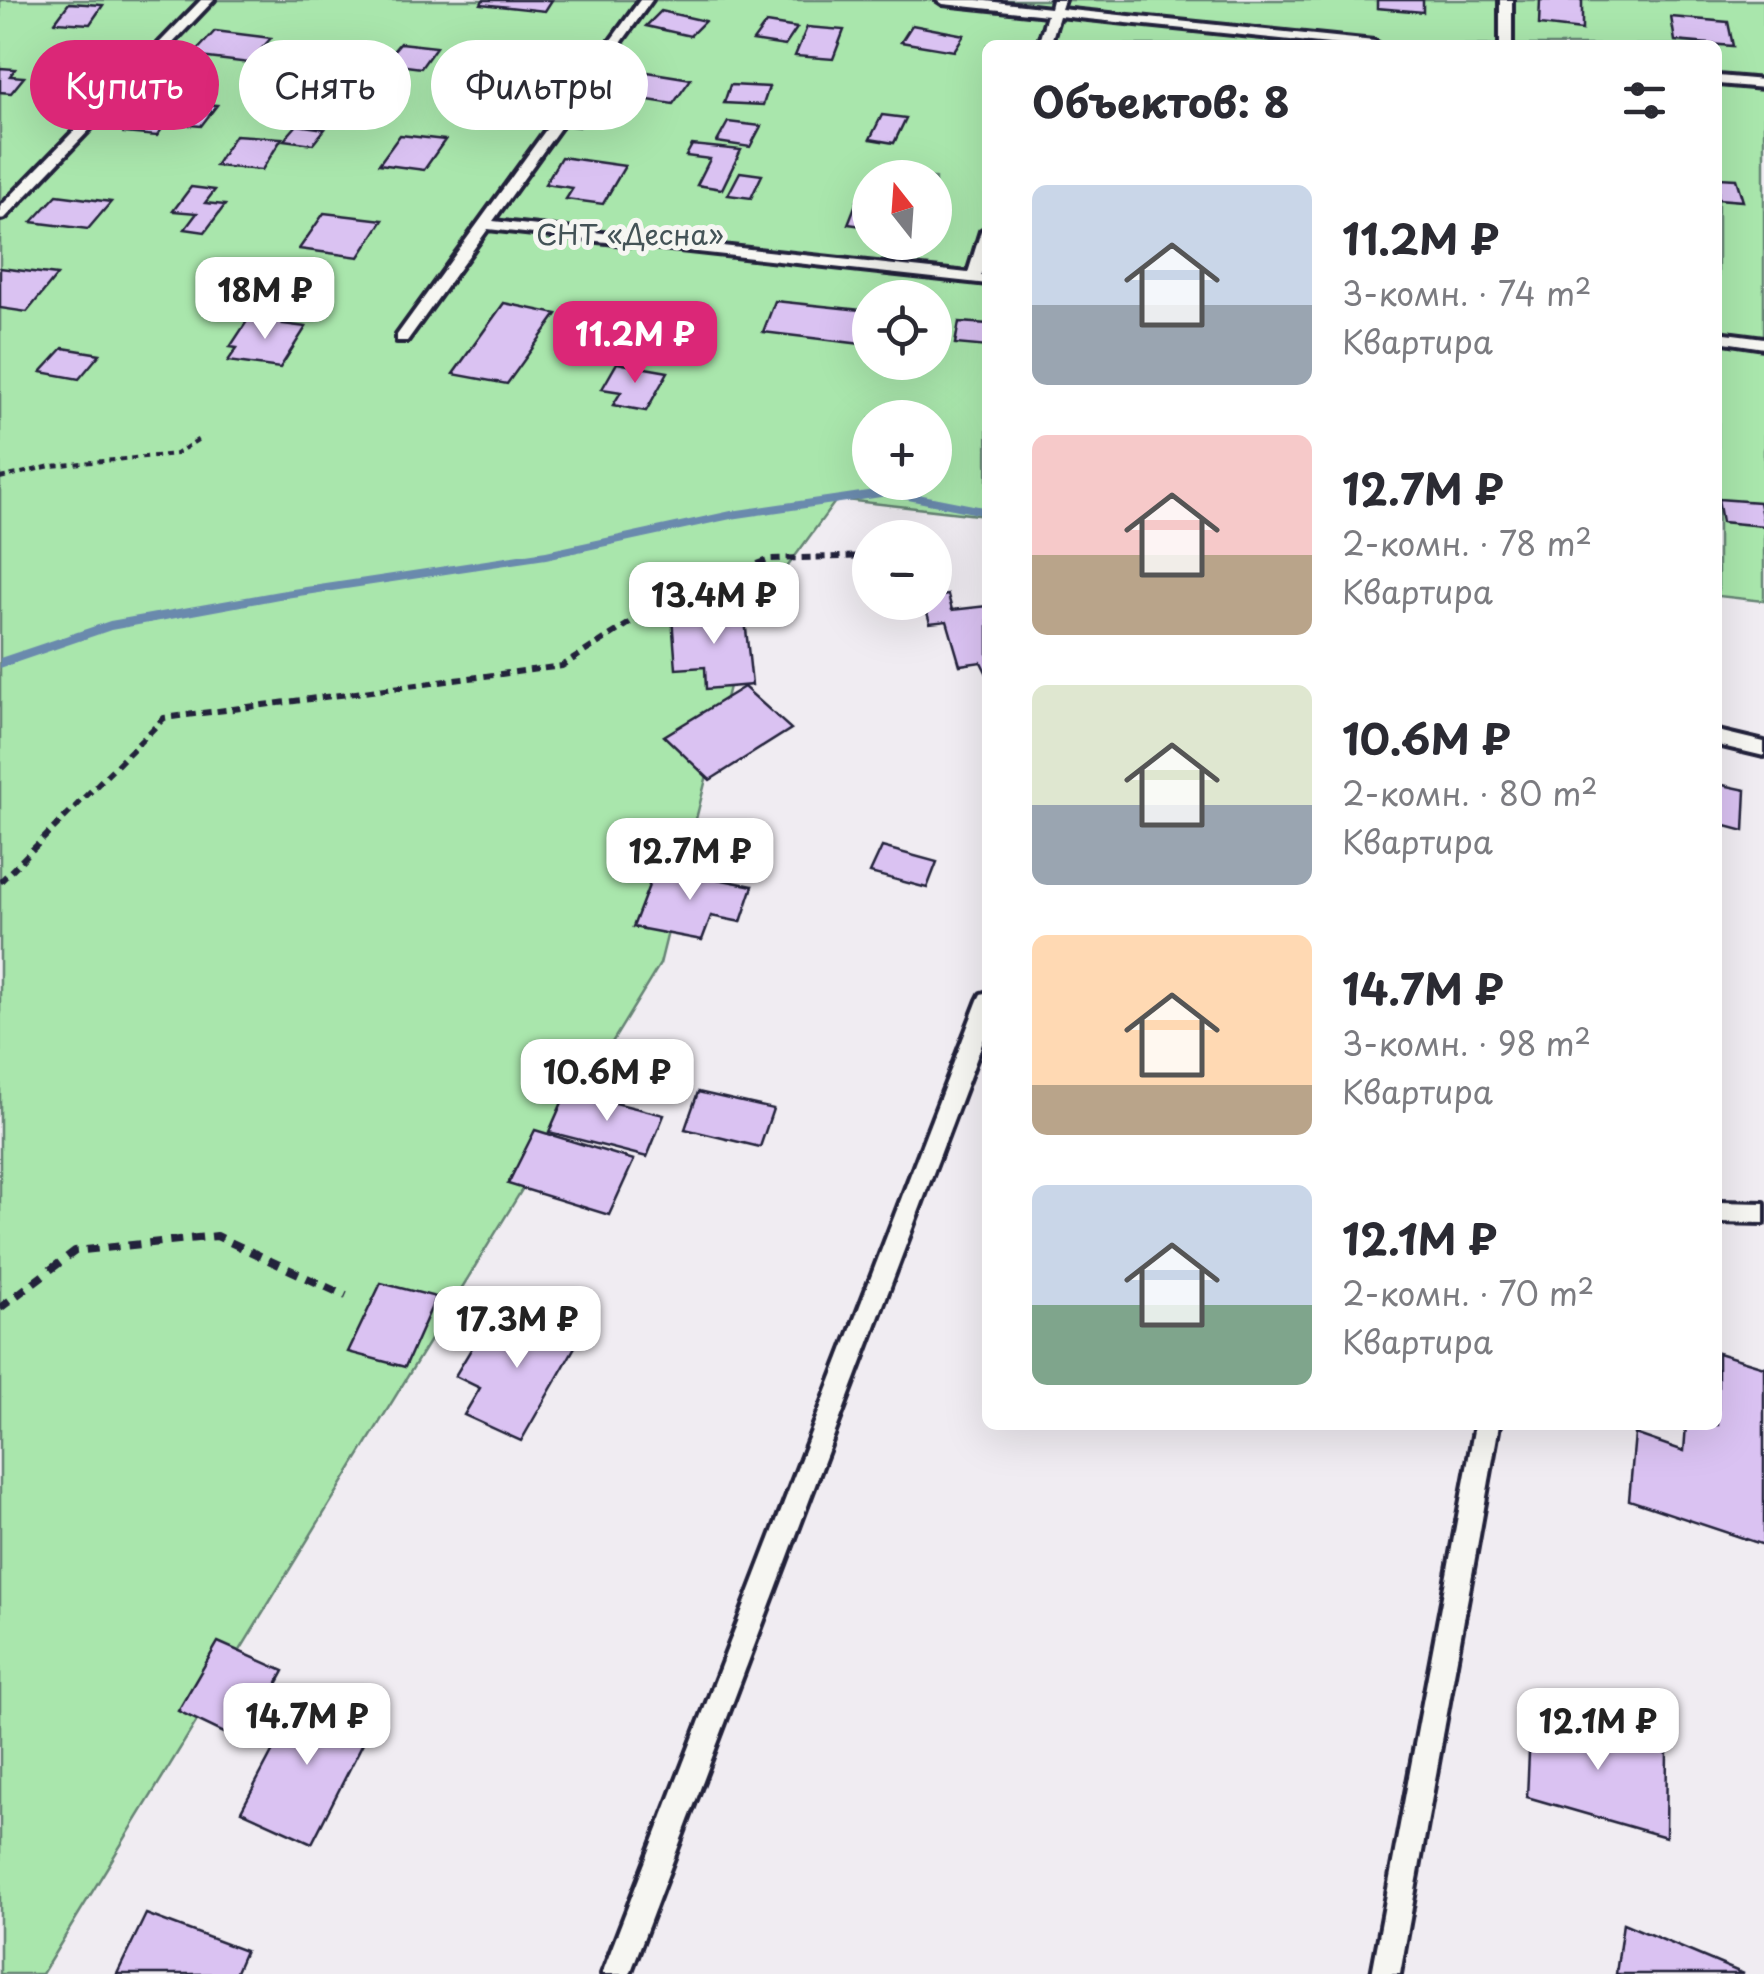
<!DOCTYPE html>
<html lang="ru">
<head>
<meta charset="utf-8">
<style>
  :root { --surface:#fff; --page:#f2f2f3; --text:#2b2b33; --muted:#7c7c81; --accent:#db2777 }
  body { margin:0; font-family:"Playpen Sans",sans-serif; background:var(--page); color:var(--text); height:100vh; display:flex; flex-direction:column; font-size:38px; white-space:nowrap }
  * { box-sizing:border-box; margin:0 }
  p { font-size:32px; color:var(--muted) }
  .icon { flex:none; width:55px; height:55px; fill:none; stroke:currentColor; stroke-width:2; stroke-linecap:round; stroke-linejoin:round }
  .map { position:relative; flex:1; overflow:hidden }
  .details { position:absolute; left:982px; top:40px; width:740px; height:1390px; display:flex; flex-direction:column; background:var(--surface); border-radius:15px; box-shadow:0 10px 40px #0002 }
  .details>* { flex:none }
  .banner { position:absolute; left:30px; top:40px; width:802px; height:90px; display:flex; gap:20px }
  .needle { width:65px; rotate:343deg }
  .tools { position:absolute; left:852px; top:160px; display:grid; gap:20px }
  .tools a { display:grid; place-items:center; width:100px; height:100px; border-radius:50%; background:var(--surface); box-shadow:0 10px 40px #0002; font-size:50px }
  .price { position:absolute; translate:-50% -85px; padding:0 22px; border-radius:20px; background:#fff; color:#222; font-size:32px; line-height:65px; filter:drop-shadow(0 2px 5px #0008) }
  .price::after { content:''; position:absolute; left:50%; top:60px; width:30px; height:22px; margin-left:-15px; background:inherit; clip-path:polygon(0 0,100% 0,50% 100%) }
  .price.active { background:var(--accent); color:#fff }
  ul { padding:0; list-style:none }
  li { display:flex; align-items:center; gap:30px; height:250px; padding:0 50px }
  li span { display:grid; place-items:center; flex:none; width:280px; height:200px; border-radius:15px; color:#555 }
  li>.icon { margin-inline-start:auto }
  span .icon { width:120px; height:120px; fill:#fffc; stroke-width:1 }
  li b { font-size:42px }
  h2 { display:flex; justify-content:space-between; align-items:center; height:120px; padding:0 50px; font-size:42px }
  .chip { padding:0 35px; border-radius:45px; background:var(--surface); box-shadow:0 10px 40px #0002; font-size:35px; line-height:90px }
  .chip.active { background:var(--accent); color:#fff }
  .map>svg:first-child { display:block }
</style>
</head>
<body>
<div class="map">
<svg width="1764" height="1974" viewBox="0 0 1764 1974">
  <rect width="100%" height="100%" fill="#f0ecf2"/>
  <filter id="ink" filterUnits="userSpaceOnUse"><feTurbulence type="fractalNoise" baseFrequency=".01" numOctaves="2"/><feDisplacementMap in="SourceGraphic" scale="20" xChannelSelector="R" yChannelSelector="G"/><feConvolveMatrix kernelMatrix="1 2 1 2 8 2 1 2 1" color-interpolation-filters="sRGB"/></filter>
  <g filter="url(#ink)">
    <!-- green -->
    <path fill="#a9e6ac" stroke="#668474" stroke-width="2.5" fill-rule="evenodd" d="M0 0H1764V601L1718 596V45H988L987 516 837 499 744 626 660 964 42 1974H0ZM870 178H935V242H870ZM870 298H935V362H870ZM870 418H935V482H870Z"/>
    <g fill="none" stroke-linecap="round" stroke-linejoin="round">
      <!-- stream -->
      <polygon fill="#6b8aad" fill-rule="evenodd" points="888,488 988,508 988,516 888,496 731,519 546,559 279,599 111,630 0,668 0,658 110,621 279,591 546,551 731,511"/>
    </g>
    <!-- building -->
    <g fill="#dac2f2" stroke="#22223b" stroke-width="2.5">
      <polygon points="483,0 552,0 545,11 481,4"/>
      <polygon points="1377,0 1423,0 1423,12 1377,8"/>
      <polygon points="1540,0 1582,0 1582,30 1539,25"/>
      <polygon points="69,3 103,5 90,24 55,22"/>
      <polygon points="661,11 705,21 690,36 646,26"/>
      <polygon points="1671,17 1728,22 1733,46 1675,41"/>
      <polygon points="766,23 797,28 785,46 753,41"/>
      <polygon points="912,25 964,35 954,51 901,42"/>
      <polygon points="807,27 844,30 833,59 795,56"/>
      <polygon points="215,31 271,38 249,63 192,56"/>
      <polygon points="400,43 436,47 421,68 383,63"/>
      <polygon points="0,68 15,69 10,76 24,77 11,93 0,92"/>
      <polygon points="635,70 691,79 673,104 617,95"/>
      <polygon points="577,76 609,81 598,97 566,91"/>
      <polygon points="730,85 769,87 763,105 724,103"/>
      <polygon points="276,93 316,97 310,105 270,101"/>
      <polygon points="557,98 595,103 579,127 540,122"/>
      <polygon points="151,99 217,105 201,126 166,123 157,136 124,133"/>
      <polygon points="882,115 906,118 894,143 870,139"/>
      <polygon points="728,122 761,126 750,147 717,142"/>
      <polygon points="297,125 325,129 313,144 284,140"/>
      <polygon points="235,135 282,138 262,170 215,166"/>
      <polygon points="400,135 445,140 424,170 379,164"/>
      <polygon points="692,145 741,150 722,189 697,185 710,159 686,156"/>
      <polygon points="561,157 625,166 603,204 566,199 573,188 545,184"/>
      <polygon points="740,172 762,175 751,198 728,195"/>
      <polygon points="1718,178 1736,179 1743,201 1718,199"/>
      <polygon points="191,187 215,190 205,203 225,205 205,232 185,229 197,213 173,211"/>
      <polygon points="57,195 111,202 88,229 32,222"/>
      <polygon points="857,201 870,202 870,227 848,224"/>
      <polygon points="324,213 383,220 359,257 299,249"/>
      <polygon points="0,268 57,275 27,312 0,308"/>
      <polygon points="775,301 870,311 870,345 763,332"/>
      <polygon points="504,303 557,314 507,384 453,374"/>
      <polygon points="251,315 286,319 283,324 306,327 280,368 228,361 237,348 230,347"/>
      <polygon points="959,322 988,324 988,347 955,344"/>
      <polygon points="63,348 100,354 79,379 41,372"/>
      <polygon points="617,363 668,372 646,411 613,405 621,392 602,389"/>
      <polygon points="1718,499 1759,502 1764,526 1722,522"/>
      <polygon points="948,595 952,610 988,606 988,676 981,662 960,665 947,621 930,623 924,602 935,602 935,597"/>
      <polygon points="744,610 752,685 706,689 705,667 676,669 672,617"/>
      <polygon points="744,687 791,729 710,780 664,736"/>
      <polygon points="1718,784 1746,790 1744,831 1718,824"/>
      <polygon points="882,847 937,862 927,888 870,873"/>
      <polygon points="656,867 753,886 741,922 711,916 702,940 633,927"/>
      <polygon points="567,1091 664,1115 647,1157 549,1132"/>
      <polygon points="698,1092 773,1109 760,1147 685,1129"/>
      <polygon points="535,1130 634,1160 609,1215 508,1184"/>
      <polygon points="381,1283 436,1297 405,1367 348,1352"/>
      <polygon points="529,1306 584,1331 521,1441 464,1415 480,1388 455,1376 486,1324 512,1336"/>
      <polygon points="1718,1353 1764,1367 1764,1545 1629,1500 1635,1434 1684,1451 1686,1425 1718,1425"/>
      <polygon points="218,1642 284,1671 245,1743 178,1711"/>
      <polygon points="304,1692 373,1723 312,1843 241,1811"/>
      <polygon points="1531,1709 1667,1747 1666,1837 1527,1797"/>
      <polygon points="146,1914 245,1951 235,1974 117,1974"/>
      <polygon points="1623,1923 1744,1974 1616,1974"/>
    </g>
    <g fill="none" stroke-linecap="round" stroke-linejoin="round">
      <!-- service casing -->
      <g stroke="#22223b" stroke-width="8">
        <g id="service">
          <polygon points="201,0 214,0 5,218 0,219 0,207"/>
          <polygon points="640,0 652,0 493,221 968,273 981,231 988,227 988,255 981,275 988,276 988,284 488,229 407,341 397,341 397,335"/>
          <polygon points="937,0 977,0 1050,8 1052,0 1064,0 1061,9 1374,41 1380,45 1339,45 1059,16 1050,45 1038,45 1047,15 943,4"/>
          <rect x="1500" y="0" width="12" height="45"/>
          <polygon points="1718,76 1764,80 1764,88 1718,84"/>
          <polygon points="1718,332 1764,338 1764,348 1718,341"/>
          <polygon points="1718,731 1764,742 1764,756 1718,745"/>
          <polygon points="988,992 988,1028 630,1974 602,1974 978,1000 981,994"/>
          <polygon points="1718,1202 1764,1203 1764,1223 1718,1222"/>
          <polygon points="1475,1425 1499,1425 1400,1974 1372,1974"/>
        </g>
      </g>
      <!-- path-far2 -->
      <polyline stroke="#22223b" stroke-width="4" stroke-dasharray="6 5" stroke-linecap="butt" points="0,478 51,466 176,454 202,437"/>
      <!-- path-far1 -->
      <polyline stroke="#22223b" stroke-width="6" stroke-dasharray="9 6" stroke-linecap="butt" points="0,882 164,718 562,666 674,595 771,559 870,556"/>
      <!-- path -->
      <polyline stroke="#22223b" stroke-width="8" stroke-dasharray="12 9" stroke-linecap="butt" points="0,1308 75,1251 217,1236 346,1296"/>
      <!-- service -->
      <use href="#service" fill="#f6f6f2" fill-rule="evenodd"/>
    </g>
  </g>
  <g text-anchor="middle" stroke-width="10" stroke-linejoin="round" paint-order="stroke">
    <!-- far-park labels -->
    <g font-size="28" fill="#445357" stroke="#f6f6f2">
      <text x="630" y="245">СНТ «Десна»</text>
    </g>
  </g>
</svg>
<div class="tools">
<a><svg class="needle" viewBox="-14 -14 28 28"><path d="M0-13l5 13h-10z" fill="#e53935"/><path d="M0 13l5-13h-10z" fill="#7c7c81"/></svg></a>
<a><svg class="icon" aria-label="locate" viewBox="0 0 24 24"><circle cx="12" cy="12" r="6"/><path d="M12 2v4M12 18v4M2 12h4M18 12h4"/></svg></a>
<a>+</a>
<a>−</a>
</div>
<b class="price" style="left:265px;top:342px">18M ₽</b>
<b class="price active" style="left:635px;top:386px">11.2M ₽</b>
<b class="price" style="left:714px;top:647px">13.4M ₽</b>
<b class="price" style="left:690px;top:903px">12.7M ₽</b>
<b class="price" style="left:607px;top:1124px">10.6M ₽</b>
<b class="price" style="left:517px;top:1371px">17.3M ₽</b>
<b class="price" style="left:307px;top:1768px">14.7M ₽</b>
<b class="price" style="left:1598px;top:1773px">12.1M ₽</b>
<div class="banner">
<a class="chip active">Купить</a>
<a class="chip">Снять</a>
<a class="chip">Фильтры</a>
</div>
<section class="details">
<h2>Объектов: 8<svg class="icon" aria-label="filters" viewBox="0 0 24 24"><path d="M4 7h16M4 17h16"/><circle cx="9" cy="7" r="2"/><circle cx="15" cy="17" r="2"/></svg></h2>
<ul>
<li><span style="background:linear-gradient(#c9d6e8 60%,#9aa5b1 0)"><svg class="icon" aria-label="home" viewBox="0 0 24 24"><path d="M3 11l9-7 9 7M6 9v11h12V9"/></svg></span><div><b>11.2M ₽</b><p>3-комн. · 74 m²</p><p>Квартира</p></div></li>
<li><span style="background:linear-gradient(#f6c9c9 60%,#b9a48a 0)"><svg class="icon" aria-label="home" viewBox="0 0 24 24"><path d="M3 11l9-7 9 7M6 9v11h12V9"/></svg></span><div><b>12.7M ₽</b><p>2-комн. · 78 m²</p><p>Квартира</p></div></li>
<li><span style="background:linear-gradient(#dfe7d0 60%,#9aa5b1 0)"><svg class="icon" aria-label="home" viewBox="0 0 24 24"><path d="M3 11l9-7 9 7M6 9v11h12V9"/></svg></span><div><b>10.6M ₽</b><p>2-комн. · 80 m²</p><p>Квартира</p></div></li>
<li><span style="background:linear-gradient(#ffd9b3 75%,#b9a48a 0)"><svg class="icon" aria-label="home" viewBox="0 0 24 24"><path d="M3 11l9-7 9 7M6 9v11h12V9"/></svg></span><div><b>14.7M ₽</b><p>3-комн. · 98 m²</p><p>Квартира</p></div></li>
<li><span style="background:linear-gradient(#c9d6e8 60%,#7fa58c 0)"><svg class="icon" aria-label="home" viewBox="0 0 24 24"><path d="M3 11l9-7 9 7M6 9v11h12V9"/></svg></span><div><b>12.1M ₽</b><p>2-комн. · 70 m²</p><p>Квартира</p></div></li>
</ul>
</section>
</div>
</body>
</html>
